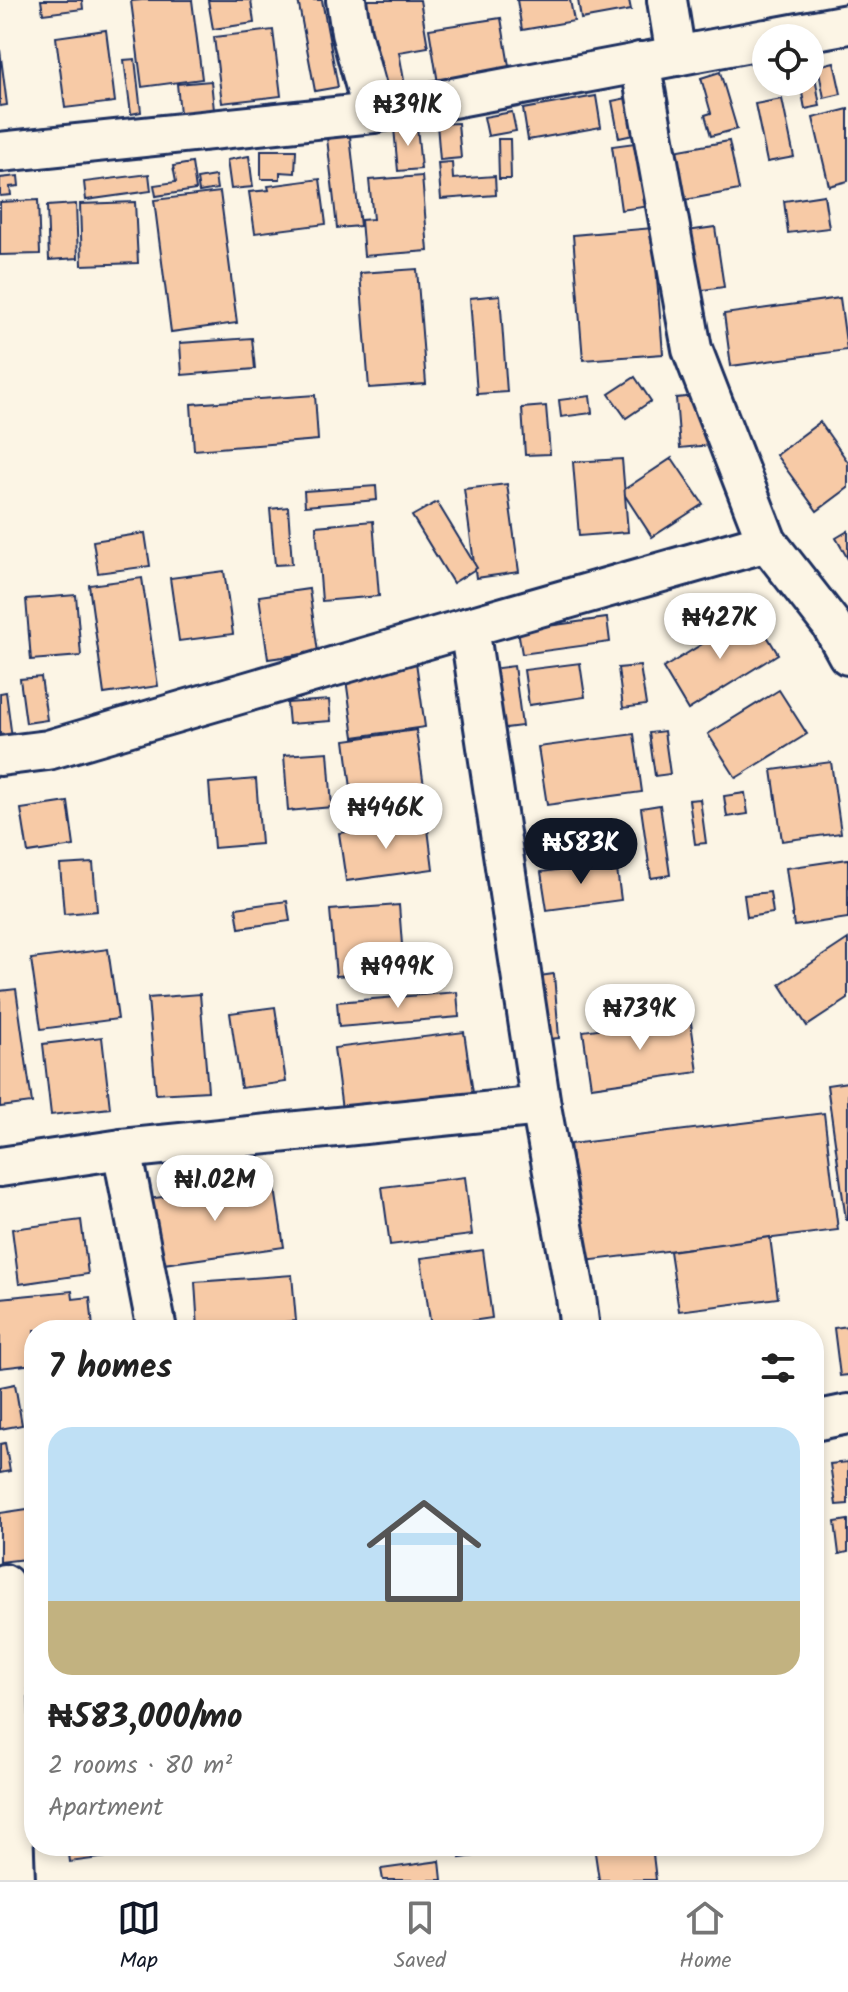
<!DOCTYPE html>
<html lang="en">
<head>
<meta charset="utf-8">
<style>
  :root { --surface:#fff; --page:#f6f6f6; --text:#222; --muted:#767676; --line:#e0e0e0; --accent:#111827 }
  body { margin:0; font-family:Kalam,sans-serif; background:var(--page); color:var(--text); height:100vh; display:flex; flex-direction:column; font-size:30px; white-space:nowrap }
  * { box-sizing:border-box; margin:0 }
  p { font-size:26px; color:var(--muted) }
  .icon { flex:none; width:44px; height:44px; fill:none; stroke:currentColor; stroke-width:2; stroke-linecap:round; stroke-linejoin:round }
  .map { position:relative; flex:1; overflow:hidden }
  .panel { position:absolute; left:24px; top:1320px; width:800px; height:536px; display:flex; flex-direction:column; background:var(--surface); border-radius:32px; box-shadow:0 4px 12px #0003 }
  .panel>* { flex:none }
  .fabs { position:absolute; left:752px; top:24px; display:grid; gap:16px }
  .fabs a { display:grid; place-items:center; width:72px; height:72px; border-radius:50%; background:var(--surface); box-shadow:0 4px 12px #0003; font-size:40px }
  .price { position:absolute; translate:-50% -68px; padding:0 18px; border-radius:28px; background:#fff; color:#222; font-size:26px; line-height:52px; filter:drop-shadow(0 2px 4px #0008) }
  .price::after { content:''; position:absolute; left:50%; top:48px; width:24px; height:18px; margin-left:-12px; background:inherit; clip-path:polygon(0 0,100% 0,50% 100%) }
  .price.on { background:var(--accent); color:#fff }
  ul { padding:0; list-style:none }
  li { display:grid; align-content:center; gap:16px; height:424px; padding:0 24px }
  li+li { border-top:2px solid var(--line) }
  li span { display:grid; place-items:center; height:248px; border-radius:24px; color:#555 }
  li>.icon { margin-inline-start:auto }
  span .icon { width:144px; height:144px; fill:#fffc; stroke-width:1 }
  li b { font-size:34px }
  h2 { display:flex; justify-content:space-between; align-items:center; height:96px; padding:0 24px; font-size:34px }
  .tab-bar { display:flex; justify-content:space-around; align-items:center; height:112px; border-top:2px solid var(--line); background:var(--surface); font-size:22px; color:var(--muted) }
  .tab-bar a { display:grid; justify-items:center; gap:4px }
  .tab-bar .on { color:var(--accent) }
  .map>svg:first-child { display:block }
</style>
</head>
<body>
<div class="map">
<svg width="848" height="1880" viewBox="0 0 848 1880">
  <rect width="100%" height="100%" fill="#fcf5e5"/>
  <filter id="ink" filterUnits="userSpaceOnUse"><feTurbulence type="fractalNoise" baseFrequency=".0125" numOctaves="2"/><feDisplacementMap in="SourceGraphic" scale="16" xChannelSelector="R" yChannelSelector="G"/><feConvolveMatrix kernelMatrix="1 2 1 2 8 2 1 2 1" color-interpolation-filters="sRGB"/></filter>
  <g filter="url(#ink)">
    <!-- building -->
    <g fill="#f7caa6" stroke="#1b2f5e" stroke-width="2">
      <polygon points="41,0 82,0 83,9 43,14"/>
      <polygon points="142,0 192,0 202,79 142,87 131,1"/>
      <polygon points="208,0 251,0 254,23 213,29"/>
      <polygon points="298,0 322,0 338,87 315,91"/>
      <polygon points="362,0 420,0 428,47 399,52 405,86 379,91"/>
      <polygon points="517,0 570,0 574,21 522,30"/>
      <polygon points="578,0 629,0 631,10 581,19"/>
      <polygon points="501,18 510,72 438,83 429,29"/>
      <polygon points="106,30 115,102 65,108 56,37"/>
      <polygon points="273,30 281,96 222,103 214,37"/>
      <polygon points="0,50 7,105 0,106"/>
      <polygon points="135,59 141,112 131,114 124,60"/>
      <polygon points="834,62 841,94 824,98 818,66"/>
      <polygon points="814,70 820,106 805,109 800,82 810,82 810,71"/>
      <polygon points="720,72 737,129 711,136 705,115 711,113 701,78"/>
      <polygon points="211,81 214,110 180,113 177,84"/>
      <polygon points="596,96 601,127 528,140 523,109"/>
      <polygon points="637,96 643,133 619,138 612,101"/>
      <polygon points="782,99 794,157 767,162 755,104"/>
      <polygon points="848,109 848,181 829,186 813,118"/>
      <polygon points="512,112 516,131 488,136 484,117"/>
      <polygon points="458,123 461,158 440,160 437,124"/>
      <polygon points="417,126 421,169 398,171 394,128"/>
      <polygon points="350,136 360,226 337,228 327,138"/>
      <polygon points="498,139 510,139 511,179 499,179"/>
      <polygon points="729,141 739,190 685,200 683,189 672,191 674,151"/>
      <polygon points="642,142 651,206 621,210 612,146"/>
      <polygon points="261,150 296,150 295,173 280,172 280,179 261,179"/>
      <polygon points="249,156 253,187 231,189 227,160"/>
      <polygon points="452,162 453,179 495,176 496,195 441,199 438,163"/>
      <polygon points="192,163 196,190 156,196 154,185 176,182 173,166"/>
      <polygon points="149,174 151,191 86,200 84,182"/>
      <polygon points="18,176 19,186 10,187 11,195 0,196 0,178"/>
      <polygon points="215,176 217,189 199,192 197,179"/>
      <polygon points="422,176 428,251 364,256 361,220 373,219 369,180"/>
      <polygon points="320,179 326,224 255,233 249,192 269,190 268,186"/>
      <polygon points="220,192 237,323 171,332 154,200"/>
      <polygon points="824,195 829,228 788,233 784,201"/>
      <polygon points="38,200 40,254 0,255 0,202"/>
      <polygon points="135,202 138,263 82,265 80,204"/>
      <polygon points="76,204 78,258 49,260 47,206"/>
      <polygon points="715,227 724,287 696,291 687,231"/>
      <polygon points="653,228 663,354 583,360 573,235"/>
      <polygon points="417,269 426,384 369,388 360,273"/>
      <polygon points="500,295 507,392 477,394 470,298"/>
      <polygon points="840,298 847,350 731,366 724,314"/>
      <polygon points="252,338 255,369 182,375 180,343"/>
      <polygon points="635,377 651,401 626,418 609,394"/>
      <polygon points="315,395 318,440 194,450 191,404"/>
      <polygon points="706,395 710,445 680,448 676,398"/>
      <polygon points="590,396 592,413 561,417 559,400"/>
      <polygon points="546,406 550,454 525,455 522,408"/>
      <polygon points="820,422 848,462 848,488 817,511 776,455"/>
      <polygon points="672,458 703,504 652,537 622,491"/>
      <polygon points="622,459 628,532 579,536 573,462"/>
      <polygon points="507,484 519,572 476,578 464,489"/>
      <polygon points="376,486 377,500 305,506 304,491"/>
      <polygon points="437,502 477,568 453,583 412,516"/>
      <polygon points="288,507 292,564 275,565 270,509"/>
      <polygon points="373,521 379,596 322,601 316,526"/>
      <polygon points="848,531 848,559 836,538"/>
      <polygon points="145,533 150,566 98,573 93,541"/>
      <polygon points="224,571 233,634 179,641 170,578"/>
      <polygon points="142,578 158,686 104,694 89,585"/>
      <polygon points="309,589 318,652 268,659 259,596"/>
      <polygon points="76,595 81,656 31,660 26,599"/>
      <polygon points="753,613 778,654 688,710 663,668"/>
      <polygon points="607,618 610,642 522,654 518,630"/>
      <polygon points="416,662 425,727 354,737 345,672"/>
      <polygon points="580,663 585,697 529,705 524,670"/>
      <polygon points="514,666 522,726 490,730 482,670"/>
      <polygon points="640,666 646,705 623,708 618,668"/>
      <polygon points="41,677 47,720 26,723 20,679"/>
      <polygon points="779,690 807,734 736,778 708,734"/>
      <polygon points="6,692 12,738 0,739 0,693"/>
      <polygon points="329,700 331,721 289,724 287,703"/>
      <polygon points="416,730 424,786 352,796 345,740"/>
      <polygon points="664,731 670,774 655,776 649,733"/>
      <polygon points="634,734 642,792 547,805 538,747"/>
      <polygon points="328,752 332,807 288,811 284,755"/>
      <polygon points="831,762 841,833 782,841 772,770"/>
      <polygon points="256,779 261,844 214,848 209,783"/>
      <polygon points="745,793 748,814 727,817 724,796"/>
      <polygon points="700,799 706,843 695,844 689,800"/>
      <polygon points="68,802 74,846 28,853 21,809"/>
      <polygon points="660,805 670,875 651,878 641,808"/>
      <polygon points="427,821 433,869 346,881 339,833"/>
      <polygon points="848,859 848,918 794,926 786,868"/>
      <polygon points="616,862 621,900 547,910 541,872"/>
      <polygon points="93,863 97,911 64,914 60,865"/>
      <polygon points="770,892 773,913 747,917 744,895"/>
      <polygon points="287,901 290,921 239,928 236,908"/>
      <polygon points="399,905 404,971 336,976 330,910"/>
      <polygon points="848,939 848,999 807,1026 780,984"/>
      <polygon points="108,949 118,1019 41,1029 31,959"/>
      <polygon points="554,974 559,1038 537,1040 532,977"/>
      <polygon points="16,989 32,1103 0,1107 0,991"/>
      <polygon points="457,992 459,1017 339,1027 337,1002"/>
      <polygon points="200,994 208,1091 156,1094 148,998"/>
      <polygon points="275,1007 286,1082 241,1088 230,1013"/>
      <polygon points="690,1016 698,1072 591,1087 583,1031"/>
      <polygon points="464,1032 473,1093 342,1110 334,1048"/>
      <polygon points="102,1037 110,1108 51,1115 43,1044"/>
      <polygon points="848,1082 848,1220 846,1220 827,1085"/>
      <polygon points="824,1113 838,1230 585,1261 570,1144"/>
      <polygon points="465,1177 472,1235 390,1245 382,1187"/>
      <polygon points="274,1182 284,1247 156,1265 147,1199"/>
      <polygon points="81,1220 88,1274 19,1284 12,1229"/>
      <polygon points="770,1237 778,1298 679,1311 670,1251"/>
      <polygon points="483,1250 492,1318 431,1327 421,1258"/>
      <polygon points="292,1275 296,1321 198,1329 195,1282"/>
      <polygon points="72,1291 73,1299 90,1297 93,1328 88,1330 34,1330 34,1364 0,1368 0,1298"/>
      <polygon points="848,1326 848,1375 840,1376 834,1328"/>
      <polygon points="15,1384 22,1425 0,1429 0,1387"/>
      <polygon points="5,1443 10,1471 0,1473 0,1444"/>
      <polygon points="848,1462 848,1504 836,1505 830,1464"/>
      <polygon points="34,1508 34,1558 0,1562 0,1513"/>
      <polygon points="848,1520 848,1552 839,1554 835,1522"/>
      <polygon points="34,1654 34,1782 32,1782 22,1655"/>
      <polygon points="68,1846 122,1846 123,1855 70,1862"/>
      <polygon points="459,1846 510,1846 511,1851 460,1858"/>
      <polygon points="594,1846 652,1846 656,1880 599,1880"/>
      <polygon points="440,1861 442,1880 383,1880 381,1869"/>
    </g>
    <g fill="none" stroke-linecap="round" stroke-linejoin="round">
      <!-- minor casing -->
      <g stroke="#1b2f5e" stroke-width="44">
        <g id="minor">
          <polyline points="346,0 351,33 373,113"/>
          <polyline points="667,0 676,56"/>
          <polyline points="772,38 848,24"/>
          <polyline points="640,62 692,349 767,542 831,624 848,655"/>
          <polyline points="0,152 373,113 766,39"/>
          <polyline points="469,627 541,1106 576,1297 580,1330"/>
          <polyline points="0,756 48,750 469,627 767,542"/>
          <polyline points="122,1149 157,1330"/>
          <polyline points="0,1167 122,1149 541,1106"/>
          <polyline points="814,1421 848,1414"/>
          <polyline points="4,1584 15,1880"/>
        </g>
      </g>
      <!-- minor -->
      <use href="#minor" stroke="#fcf5e5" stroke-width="38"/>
    </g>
  </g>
</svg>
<div class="fabs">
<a><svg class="icon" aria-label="locate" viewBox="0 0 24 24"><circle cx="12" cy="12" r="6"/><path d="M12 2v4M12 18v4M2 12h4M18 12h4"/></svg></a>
</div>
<b class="price" style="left:408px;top:148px">₦391K</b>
<b class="price" style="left:720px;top:661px">₦427K</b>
<b class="price" style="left:386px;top:851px">₦446K</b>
<b class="price on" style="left:581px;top:886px">₦583K</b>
<b class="price" style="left:398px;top:1010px">₦999K</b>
<b class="price" style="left:640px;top:1052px">₦739K</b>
<b class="price" style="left:215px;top:1223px">₦1.02M</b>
<section class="panel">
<h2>7 homes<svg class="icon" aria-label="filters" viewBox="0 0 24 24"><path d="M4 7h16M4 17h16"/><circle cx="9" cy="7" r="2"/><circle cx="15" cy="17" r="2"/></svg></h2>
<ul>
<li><span style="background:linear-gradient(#bfe0f5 70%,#c2b280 0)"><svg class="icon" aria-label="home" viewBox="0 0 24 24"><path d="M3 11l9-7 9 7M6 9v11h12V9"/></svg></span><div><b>₦583,000/mo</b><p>2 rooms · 80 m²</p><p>Apartment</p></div></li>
</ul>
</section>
</div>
<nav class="tab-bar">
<a class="on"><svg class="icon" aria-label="map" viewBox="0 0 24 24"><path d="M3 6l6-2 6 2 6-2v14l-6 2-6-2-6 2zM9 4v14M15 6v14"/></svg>Map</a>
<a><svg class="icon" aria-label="saved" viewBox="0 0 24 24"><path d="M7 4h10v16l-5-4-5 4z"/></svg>Saved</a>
<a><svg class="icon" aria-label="home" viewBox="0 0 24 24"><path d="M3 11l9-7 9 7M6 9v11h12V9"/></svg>Home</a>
</nav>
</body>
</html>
